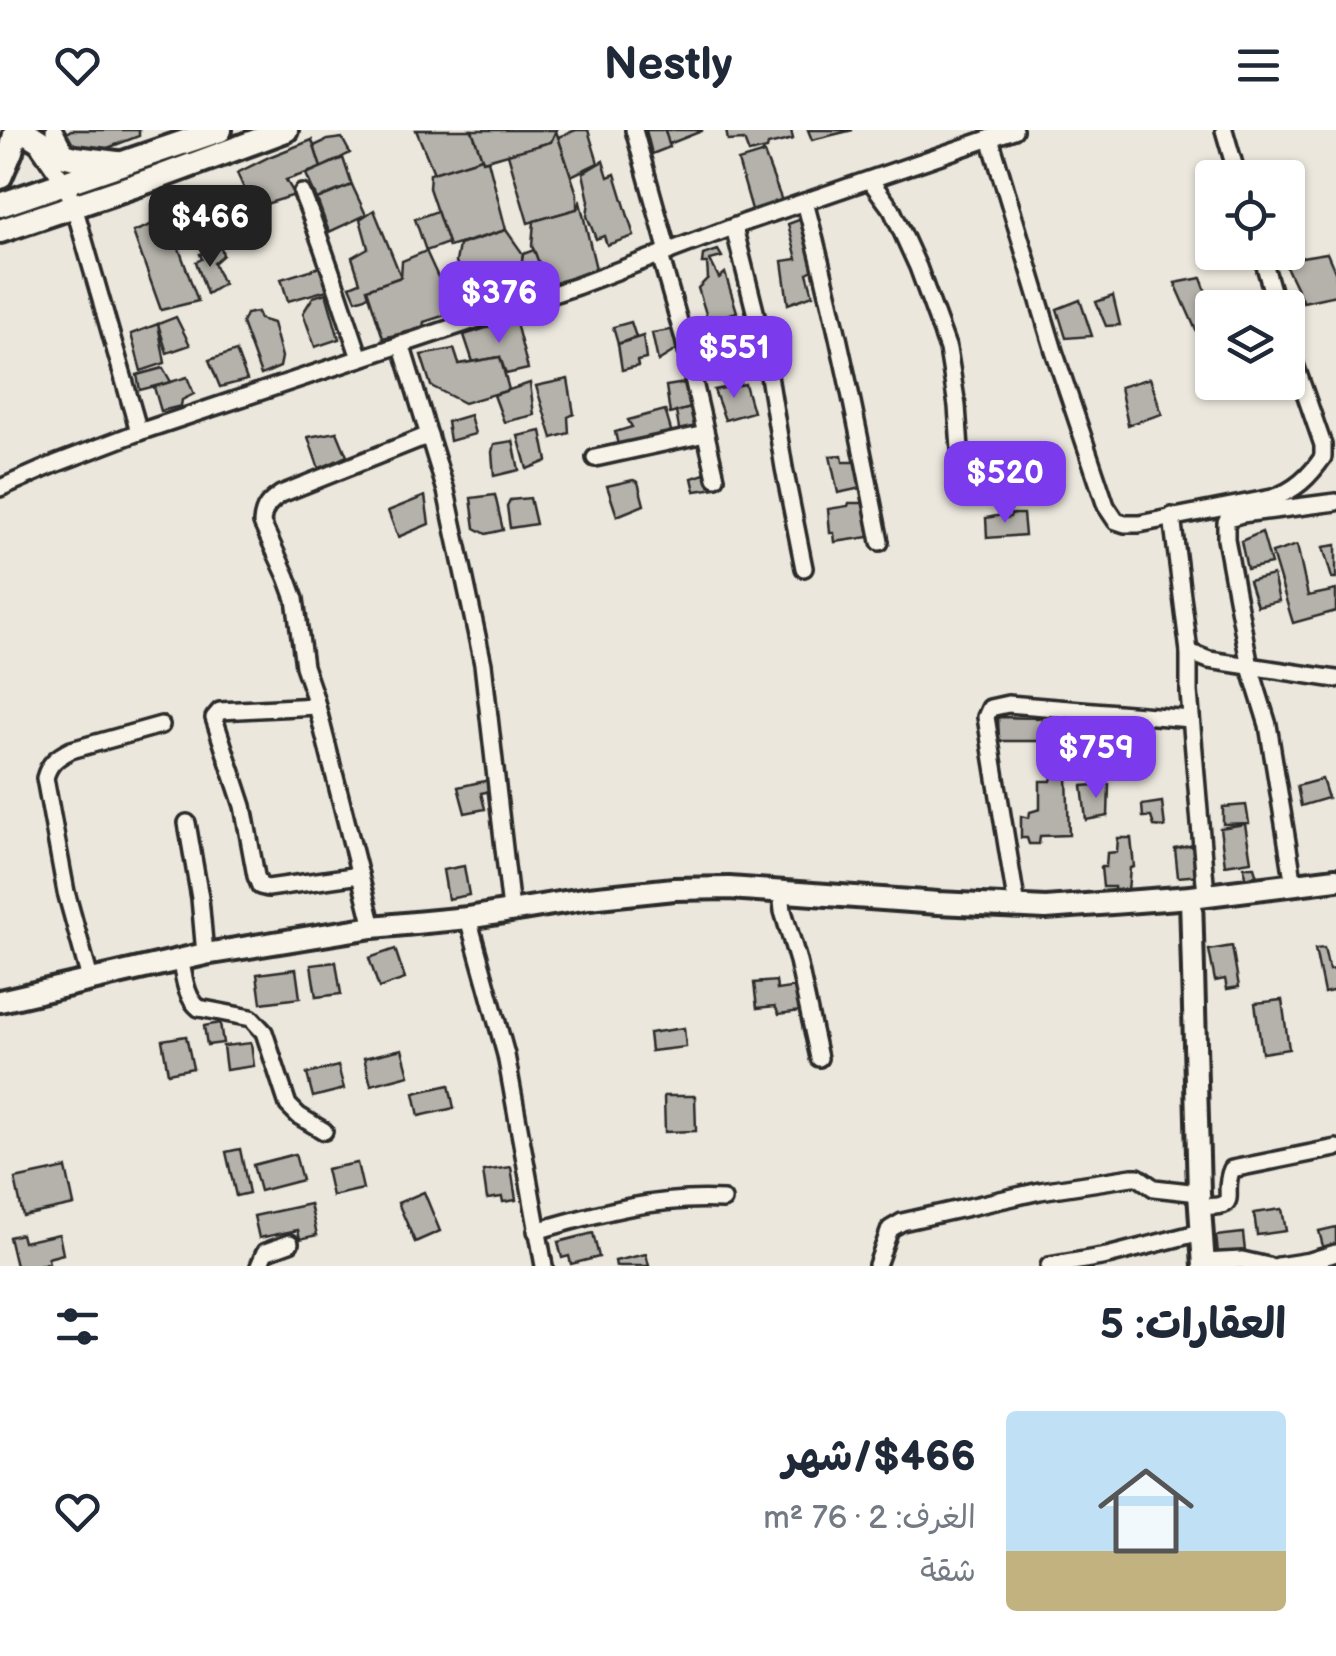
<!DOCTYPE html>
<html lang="ar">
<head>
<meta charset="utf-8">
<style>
  :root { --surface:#fff; --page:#f2f2f3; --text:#1f2937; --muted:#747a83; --line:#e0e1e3; --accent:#7c3aed }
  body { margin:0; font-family:"Balsamiq Sans","Playpen Sans Arabic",sans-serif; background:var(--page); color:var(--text); direction:rtl; height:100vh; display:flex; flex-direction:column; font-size:38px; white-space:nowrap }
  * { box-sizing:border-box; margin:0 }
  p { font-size:32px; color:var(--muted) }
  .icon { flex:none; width:55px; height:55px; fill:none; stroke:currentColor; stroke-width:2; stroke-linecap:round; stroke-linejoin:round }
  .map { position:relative; height:1136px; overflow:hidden; direction:ltr }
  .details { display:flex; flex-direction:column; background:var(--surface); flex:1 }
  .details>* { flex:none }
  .controls { position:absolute; left:1195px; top:30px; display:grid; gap:20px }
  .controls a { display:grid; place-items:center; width:110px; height:110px; border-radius:10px; background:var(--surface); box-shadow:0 2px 8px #0004; font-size:50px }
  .price { position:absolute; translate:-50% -85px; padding:0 22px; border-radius:20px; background:var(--accent); color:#fff; font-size:32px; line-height:65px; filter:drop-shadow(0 2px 5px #0008) }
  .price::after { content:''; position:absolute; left:50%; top:60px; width:30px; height:22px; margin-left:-15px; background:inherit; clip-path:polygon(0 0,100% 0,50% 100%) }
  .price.active { background:#222; color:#fff }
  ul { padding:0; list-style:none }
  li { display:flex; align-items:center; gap:30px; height:250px; padding:0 50px }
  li+li { border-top:2px solid var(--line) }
  li span { display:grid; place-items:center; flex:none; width:280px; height:200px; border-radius:10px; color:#555 }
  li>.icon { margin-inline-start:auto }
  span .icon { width:120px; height:120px; fill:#fffc; stroke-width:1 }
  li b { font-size:42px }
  h2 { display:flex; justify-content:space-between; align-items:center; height:120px; padding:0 50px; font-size:42px }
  header { display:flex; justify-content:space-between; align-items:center; height:130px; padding:0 50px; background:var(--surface); font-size:45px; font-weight:700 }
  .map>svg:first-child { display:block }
</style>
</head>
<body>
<header><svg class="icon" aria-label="menu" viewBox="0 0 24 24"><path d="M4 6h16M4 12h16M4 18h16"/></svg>Nestly<svg class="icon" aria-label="heart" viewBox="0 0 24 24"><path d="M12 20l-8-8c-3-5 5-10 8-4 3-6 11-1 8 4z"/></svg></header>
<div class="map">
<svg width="1336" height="1136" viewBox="0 0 1336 1136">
  <rect width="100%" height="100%" fill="#ebe7dd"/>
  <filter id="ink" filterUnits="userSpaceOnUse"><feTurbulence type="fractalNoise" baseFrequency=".01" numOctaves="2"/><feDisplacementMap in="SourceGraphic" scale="20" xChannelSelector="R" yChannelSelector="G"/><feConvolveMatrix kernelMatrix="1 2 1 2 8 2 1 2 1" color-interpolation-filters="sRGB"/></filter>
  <g filter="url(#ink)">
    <!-- building -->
    <g fill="#b5b2ab" stroke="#2b2b2b" stroke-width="2.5">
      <polygon points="71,0 139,0 139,6 105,19 82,23 76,20 65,4"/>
      <polygon points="416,0 472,0 482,28 434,43"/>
      <polygon points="472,0 556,0 551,12 483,31"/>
      <polygon points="576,0 588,0 598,33 571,46 558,7"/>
      <polygon points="646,0 665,0 670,17 652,24"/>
      <polygon points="665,0 702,0 702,1 669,14"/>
      <polygon points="726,0 791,0 793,9 768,15 767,19 749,23 744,10 728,11"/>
      <polygon points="808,0 853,0 812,10"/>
      <polygon points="556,1 577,64 577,79 528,93 508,24 551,12"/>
      <polygon points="342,8 350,23 321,38 314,16 327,10"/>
      <polygon points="312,10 321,38 286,50 295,65 253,78 237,43 269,27"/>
      <polygon points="764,23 782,71 753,83 738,31"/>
      <polygon points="343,28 352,55 317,69 306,44"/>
      <polygon points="482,28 483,31 488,30 506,100 449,117 429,58 430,44"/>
      <polygon points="603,31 608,47 615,44 634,106 607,115 604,106 596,109 587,86 589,71 583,43"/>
      <polygon points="352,55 366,85 329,102 317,69"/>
      <polygon points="580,72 597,143 548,159 532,116 534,91 577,79"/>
      <polygon points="374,80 401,147 367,159 369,166 356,170 350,156 360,152 352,127 368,118 360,89"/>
      <polygon points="437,81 448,113 426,121 415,89"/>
      <polygon points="807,87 818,137 807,143 813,165 788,174 782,131 797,129 788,94"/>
      <polygon points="168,88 198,171 161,180 133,102"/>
      <polygon points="506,100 523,124 521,140 527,161 520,170 481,185 456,132 459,115"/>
      <polygon points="221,117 223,125 214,133 223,154 207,164 196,132 202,129 200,124"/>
      <polygon points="534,120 547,154 528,164 521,140 523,124"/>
      <polygon points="718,120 722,127 710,130 719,148 725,143 737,182 713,189 713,197 695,204 692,194 707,187 698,158 708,148 707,133 702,133 703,125"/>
      <polygon points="426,121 443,158 458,150 464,161 443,171 449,184 424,192 423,198 383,208 367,159 401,147 402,131"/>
      <polygon points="1327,123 1336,144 1336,165 1303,172 1283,130"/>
      <polygon points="320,137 331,159 288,171 281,149"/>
      <polygon points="1201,148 1212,178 1212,210 1202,214 1175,153"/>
      <polygon points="326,163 339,209 315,217 303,183 313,167"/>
      <polygon points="1113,166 1120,195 1106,196 1096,172"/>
      <polygon points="1080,170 1092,206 1066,208 1057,179"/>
      <polygon points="257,182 260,189 273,193 282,227 280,237 261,245 242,193 246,184"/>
      <polygon points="176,187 190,215 167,223 158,194"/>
      <polygon points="515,189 528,239 506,244 500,227 473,232 464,205"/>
      <polygon points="631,192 636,207 618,214 613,197"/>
      <polygon points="158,194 165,233 141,241 131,204"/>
      <polygon points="676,199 681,217 658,231 652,203"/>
      <polygon points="730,202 742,239 713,245 707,208"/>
      <polygon points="643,206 646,229 637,231 638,236 622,240 618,214"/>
      <polygon points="454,219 459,234 500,227 509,260 464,273 431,256 421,225"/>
      <polygon points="236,221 247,250 220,257 209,230"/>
      <polygon points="163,238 171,252 140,260 137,245"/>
      <polygon points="187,247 194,264 182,270 181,276 161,281 154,257"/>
      <polygon points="1150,248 1162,284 1128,295 1120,257"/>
      <polygon points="568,249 574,284 568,287 569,303 552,308 536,256"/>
      <polygon points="530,253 534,285 504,292 494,265"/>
      <polygon points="685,253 691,278 670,284 666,256"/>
      <polygon points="745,254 753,282 725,290 714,260"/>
      <polygon points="695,277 701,298 680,304 676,282"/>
      <polygon points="665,280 672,304 618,315 615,302 632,297 628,290"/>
      <polygon points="470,285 475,304 450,311 447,292"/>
      <polygon points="541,301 547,331 527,339 518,306"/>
      <polygon points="337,302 347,326 319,339 308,307"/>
      <polygon points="513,311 519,340 494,346 492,322 494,314"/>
      <polygon points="842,325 843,332 859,332 861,358 838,363 830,326"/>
      <polygon points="710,342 716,358 695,361 692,348"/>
      <polygon points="633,350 638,352 644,375 617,386 607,356"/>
      <polygon points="495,365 503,400 486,404 475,398 471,368"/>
      <polygon points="425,366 429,394 398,407 388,381"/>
      <polygon points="530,368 536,394 510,398 507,376 510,370"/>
      <polygon points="849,373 864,373 869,407 835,412 834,403 830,403 828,379 848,376"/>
      <polygon points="1011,384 1023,384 1025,405 987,408 986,388 1002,385 1003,389 1010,387"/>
      <polygon points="1262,402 1271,434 1247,439 1241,411"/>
      <polygon points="1297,415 1308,466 1336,460 1336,481 1293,493 1272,423"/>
      <polygon points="1336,415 1336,448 1332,448 1323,417"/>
      <polygon points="1273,445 1279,471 1257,476 1249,451"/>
      <polygon points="998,587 1042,588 1043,611 999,611"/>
      <polygon points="1052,647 1067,647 1069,705 1040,706 1039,714 1029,714 1027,708 1021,708 1021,686 1029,688 1030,682 1040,679 1040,651 1051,651"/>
      <polygon points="1322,649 1328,668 1301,676 1297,656"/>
      <polygon points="489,650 491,661 481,663 485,679 465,683 458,657"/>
      <polygon points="1109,654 1108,686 1086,690 1082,656"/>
      <polygon points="1162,672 1165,697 1154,696 1151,687 1143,687 1142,675"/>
      <polygon points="1246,675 1249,693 1223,694 1223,677"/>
      <polygon points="1245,694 1251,731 1225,735 1220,698"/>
      <polygon points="1118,708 1131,708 1134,737 1130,738 1128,761 1114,763 1114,757 1103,757 1101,737 1106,737 1107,723 1117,722"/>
      <polygon points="1197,714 1200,745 1178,747 1175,719"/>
      <polygon points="464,736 469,765 448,769 443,740"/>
      <polygon points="1244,737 1254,737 1257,747 1245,749"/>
      <polygon points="1232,816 1239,857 1227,859 1225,849 1215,851 1209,820"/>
      <polygon points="1324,818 1329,840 1336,839 1336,860 1324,863 1315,819"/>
      <polygon points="395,819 405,849 379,858 369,828"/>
      <polygon points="336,832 341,864 316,867 311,835"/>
      <polygon points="296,839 300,868 261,873 257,844"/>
      <polygon points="776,851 777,860 797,857 801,881 779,884 775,876 757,878 754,853"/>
      <polygon points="1282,870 1289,919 1262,923 1255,873"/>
      <polygon points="220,893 223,913 207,915 204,896"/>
      <polygon points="684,898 686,917 651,921 649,903"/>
      <polygon points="186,906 193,938 168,943 162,910"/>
      <polygon points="251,913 254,936 226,940 223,916"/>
      <polygon points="402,919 409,945 371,955 364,928"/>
      <polygon points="338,936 344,959 313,967 307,944"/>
      <polygon points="449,955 454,978 419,986 414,963"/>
      <polygon points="664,966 695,966 696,1001 665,1002"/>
      <polygon points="240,1019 249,1063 236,1066 226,1022"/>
      <polygon points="295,1024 302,1050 260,1061 253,1035"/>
      <polygon points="357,1033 363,1059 332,1066 326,1039"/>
      <polygon points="511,1037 516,1070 503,1072 502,1067 487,1069 483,1041"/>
      <polygon points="66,1038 74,1075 23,1086 15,1049"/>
      <polygon points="424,1062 440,1101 415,1112 398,1073"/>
      <polygon points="310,1074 317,1105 300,1109 298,1100 259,1108 254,1086"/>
      <polygon points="1282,1079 1286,1101 1257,1105 1254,1083"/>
      <polygon points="1336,1097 1336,1122 1325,1124 1319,1101"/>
      <polygon points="593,1103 599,1127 571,1134 569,1126 562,1128 558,1112"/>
      <polygon points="1243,1103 1245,1121 1218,1123 1216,1106"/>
      <polygon points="21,1104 23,1112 59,1104 63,1124 48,1128 49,1133 34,1136 16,1136 9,1107"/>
      <polygon points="646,1124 649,1136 616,1136 615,1131"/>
    </g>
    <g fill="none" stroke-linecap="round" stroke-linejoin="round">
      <!-- street casing -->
      <g stroke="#2b2b2b" stroke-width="22">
        <g id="street">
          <polyline points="54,0 68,26"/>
          <polyline points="634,0 668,122"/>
          <polyline points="1224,0 1238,48"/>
          <path d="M990 8 1054 221 1106 376 1116 391 1125 394H1139L1272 368C1295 361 1310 346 1323 327V315L1288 214"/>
          <polyline points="40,18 65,54 74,76 139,302"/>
          <polyline points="870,50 892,80 918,137 948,219 957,276 960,319"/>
          <path d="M302 63C324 117 341 172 360 228"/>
          <path d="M805 72C835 184 858 298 880 412"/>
          <polyline points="734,97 765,221 784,338 804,438"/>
          <polyline points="1261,122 1277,178"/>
          <polyline points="660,125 684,209 716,348"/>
          <polyline points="401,214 446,361 483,534 511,780"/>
          <polyline points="595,328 705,304"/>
          <polyline points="0,358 55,334 139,302 577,156 746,92 1014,0"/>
          <polyline points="1172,386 1189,522 1209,530 1336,549"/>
          <polyline points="1189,522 1189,562 1206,765"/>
          <polyline points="317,576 220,581 214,588 243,676 256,746 260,756 268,758 360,745"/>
          <polyline points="187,693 200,768 205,824"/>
          <polyline points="1294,755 1268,595 1250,537 1226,409 1226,392 1228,388 1242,384 1336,372"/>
          <polyline points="781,761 783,781 798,831 819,928"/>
          <polyline points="1017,777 986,587 990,578 1008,574 1191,589"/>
          <polyline points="468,788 506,925 544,1136"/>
          <path d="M373 797 315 568 304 536 295 469 287 447 262 393C263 378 269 372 281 364L429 305"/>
          <path d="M180 828C184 845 185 867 199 878L251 888 264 902 288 975 299 986 324 1001"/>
          <path d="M90 849 66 762 45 648C49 633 57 627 71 620L161 595"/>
          <path d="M1200 1076C1244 1079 1220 1065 1232 1039L1336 1018"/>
          <path d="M536 1101C598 1083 658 1066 723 1070"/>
          <polyline points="1204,1132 1242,1130 1268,1136"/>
          <polyline points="877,1135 890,1099 902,1092 1040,1061 1132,1047 1138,1047 1154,1058 1199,1063"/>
          <polyline points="259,1136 265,1122 290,1113"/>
          <polyline points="1049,1136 1107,1126 1201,1102"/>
          <polyline points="1278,1136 1310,1131 1336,1123"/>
        </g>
      </g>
      <!-- secondary casing -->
      <g stroke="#2b2b2b" stroke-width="28">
        <g id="secondary">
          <polyline points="1191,767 1199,1063 1204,1136"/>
          <polyline points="0,871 205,824 373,797 468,788 589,768 674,759 729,758 938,773 1046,778 1191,767 1336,749"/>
        </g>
      </g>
      <!-- primary casing -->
      <g stroke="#2b2b2b" stroke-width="30">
        <g id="primary">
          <polyline points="24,1 60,24 75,28 117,33"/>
          <polyline points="0,47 11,21 16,0"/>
          <polyline points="0,75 220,0"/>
          <polyline points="0,101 154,49 286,0"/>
        </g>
      </g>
      <!-- street -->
      <use href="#street" stroke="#f7f3e8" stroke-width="15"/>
      <!-- secondary -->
      <use href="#secondary" stroke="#f7f3e8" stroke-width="20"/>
      <!-- primary -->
      <use href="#primary" stroke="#f7f3e8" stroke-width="22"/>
    </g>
  </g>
</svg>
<div class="controls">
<a><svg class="icon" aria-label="locate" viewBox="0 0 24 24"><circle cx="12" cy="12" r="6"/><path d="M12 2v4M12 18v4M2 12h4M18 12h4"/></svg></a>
<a><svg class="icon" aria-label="layers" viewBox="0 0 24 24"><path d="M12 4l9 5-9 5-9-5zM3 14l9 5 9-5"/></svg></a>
</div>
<b class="price active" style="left:210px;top:140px">$466</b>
<b class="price" style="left:499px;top:216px">$376</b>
<b class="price" style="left:734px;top:271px">$551</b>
<b class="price" style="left:1005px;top:396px">$520</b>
<b class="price" style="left:1096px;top:671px">$759</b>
</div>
<section class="details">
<h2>العقارات: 5<svg class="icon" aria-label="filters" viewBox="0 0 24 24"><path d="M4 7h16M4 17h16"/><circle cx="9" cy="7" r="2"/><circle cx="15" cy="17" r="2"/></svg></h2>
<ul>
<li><span style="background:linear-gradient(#bfe0f5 70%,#c2b280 0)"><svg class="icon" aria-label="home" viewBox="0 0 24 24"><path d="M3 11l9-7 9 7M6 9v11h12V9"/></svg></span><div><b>$466/شهر</b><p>الغرف: 2 · 76 m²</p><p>شقة</p></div><svg class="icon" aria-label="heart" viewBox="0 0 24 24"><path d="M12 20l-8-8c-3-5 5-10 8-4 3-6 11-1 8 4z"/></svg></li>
</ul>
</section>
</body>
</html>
